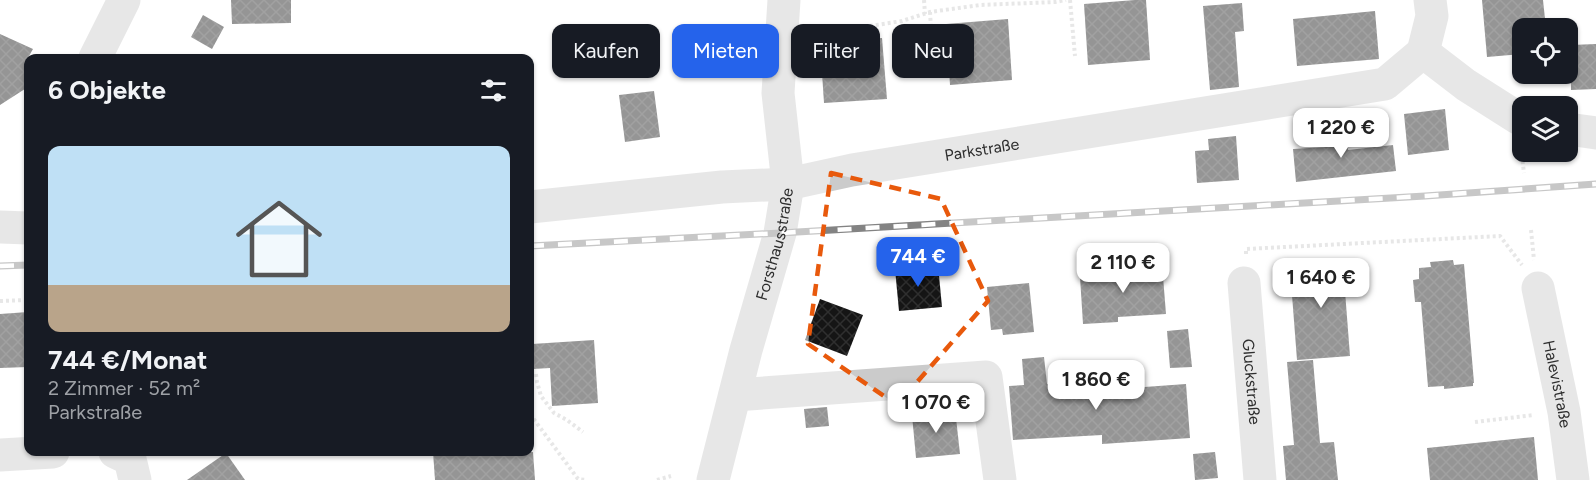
<!DOCTYPE html>
<html lang="de">
<head>
<meta charset="utf-8">
<style>
  :root { --surface:#171b24; --page:#242831; --text:#f1f3f6; --muted:#9ea1a6; --accent:#2563eb }
  body { margin:0; font-family:Figtree,sans-serif; background:var(--page); color:var(--text); height:100vh; display:flex; flex-direction:column; font-size:22px; white-space:nowrap }
  * { box-sizing:border-box; margin:0 }
  p { font-size:20px; color:var(--muted) }
  .icon { flex:none; width:33px; height:33px; fill:none; stroke:currentColor; stroke-width:2; stroke-linecap:round; stroke-linejoin:round }
  .map { position:relative; flex:1; overflow:hidden }
  .side { position:absolute; left:24px; top:54px; width:510px; height:402px; display:flex; flex-direction:column; background:var(--surface); border-radius:12px; box-shadow:0 2px 4px #0004 }
  .side>* { flex:none }
  .guide { position:absolute; left:552px; top:24px; width:570px; height:54px; display:flex; gap:12px }
  .controls { position:absolute; left:1512px; top:18px; display:grid; gap:12px }
  .controls a { display:grid; place-items:center; width:66px; height:66px; border-radius:12px; background:var(--surface); box-shadow:0 2px 4px #0004; font-size:30px }
  .price { position:absolute; translate:-50% -51px; padding:0 14px; border-radius:12px; background:#fff; color:#222; font-size:20px; line-height:39px; filter:drop-shadow(0 2px 3px #0008) }
  .price::after { content:''; position:absolute; left:50%; top:36px; width:18px; height:14px; margin-left:-9px; background:inherit; clip-path:polygon(0 0,100% 0,50% 100%) }
  .price.active { background:var(--accent); color:#fff }
  ul { padding:0; list-style:none }
  li { display:grid; align-content:center; gap:12px; height:318px; padding:0 24px }
  li span { display:grid; place-items:center; height:186px; border-radius:12px; color:#555 }
  li>.icon { margin-inline-start:auto }
  span .icon { width:108px; height:108px; fill:#fffc; stroke-width:1 }
  li b { font-size:26px }
  h2 { display:flex; justify-content:space-between; align-items:center; height:72px; padding:0 24px; font-size:26px }
  .chip { padding:0 21px; border-radius:12px; background:var(--surface); box-shadow:0 2px 4px #0004; font-size:21px; line-height:54px }
  .chip.active { background:var(--accent); color:#fff }
  .map>svg:first-child { display:block }
</style>
</head>
<body>
<div class="map">
<svg width="1596" height="480" viewBox="0 0 1596 480">
  <defs>
    <pattern id="building-cross-hatch" width="8" height="8" patternUnits="userSpaceOnUse" patternTransform="scale(1.5)"><rect width="8" height="8" fill="#151515"/><path d="M0 0l8 8M0 8l8-8" fill="none" stroke="#2f2f2f"/></pattern>
  </defs>
  <rect width="100%" height="100%" fill="#fff"/>
  <!-- building -->
  <g fill="url(#building-cross-hatch)">
    <polygon points="231,0 291,0 291,23 232,24"/>
    <polygon points="1135,0 1146,0 1150,60 1088,65 1084,4"/>
    <polygon points="1482,0 1543,0 1546,28 1522,28 1522,54 1487,57"/>
    <polygon points="1242,3 1244,31 1235,32 1239,87 1210,90 1203,6"/>
    <polygon points="1375,11 1379,59 1297,66 1293,19"/>
    <polygon points="203,15 224,27 212,49 191,37"/>
    <polygon points="1008,19 1012,80 950,85 946,24"/>
    <polygon points="0,34 33,49 28,58 28,87 0,105"/>
    <polygon points="882,38 887,99 824,103 820,43"/>
    <polygon points="1596,44 1596,89 1571,90 1571,45"/>
    <polygon points="654,91 660,137 625,142 619,95"/>
    <polygon points="1445,109 1449,150 1408,155 1404,114"/>
    <polygon points="1346,126 1348,150 1393,145 1396,171 1296,182 1293,149 1326,147 1323,128"/>
    <polygon points="1236,136 1239,180 1197,183 1195,151 1209,150 1208,139"/>
    <polygon points="1347,258 1350,290 1345,291 1350,356 1297,360 1292,295 1296,294 1293,262"/>
    <polygon points="1453,260 1454,265 1464,264 1474,383 1473,383 1473,386 1444,389 1444,386 1428,387 1421,302 1415,302 1413,280 1419,279 1419,268 1431,267 1430,262"/>
    <polygon points="1162,264 1166,314 1118,317 1118,322 1083,324 1080,277 1110,275 1109,267"/>
    <polygon points="938,265 942,307 899,311 895,269"/>
    <polygon points="1029,283 1034,332 1003,335 1002,329 991,330 987,287"/>
    <polygon points="820,299 863,315 847,356 805,340"/>
    <polygon points="28,312 28,367 0,368 0,314"/>
    <polygon points="1188,329 1192,367 1170,368 1167,331"/>
    <polygon points="594,340 598,403 552,406 550,368 533,369 532,344"/>
    <polygon points="1044,357 1047,384 1060,383 1061,393 1186,384 1190,438 1102,444 1102,435 1013,440 1009,386 1024,385 1022,359"/>
    <polygon points="1313,360 1320,443 1334,442 1338,480 1286,480 1283,446 1294,445 1287,362"/>
    <polygon points="827,407 829,426 806,428 804,409"/>
    <polygon points="955,409 960,454 916,458 912,415"/>
    <polygon points="1534,437 1538,480 1430,480 1427,448"/>
    <polygon points="433,452 533,452 535,480 435,480"/>
    <polygon points="1215,452 1218,478 1195,480 1193,454"/>
    <polygon points="226,453 245,480 187,480"/>
  </g>
  <g fill="none" stroke-linecap="round" stroke-linejoin="round">
    <!-- path -->
    <g stroke="#cbcbcb" stroke-width="4" stroke-dasharray="3 3" stroke-linecap="butt">
      <polyline points="924,0 925,14"/>
      <polyline points="1070,0 1075,56"/>
      <polyline points="930,12 934,77"/>
      <polyline points="810,30 870,26 902,21 930,12 980,5 1055,2 1066,0"/>
      <polyline points="1521,149 1524,173"/>
      <polyline points="1531,230 1534,260"/>
      <polyline points="1246,254 1246,249 1500,236 1522,265"/>
      <polyline points="0,301 28,300"/>
      <polyline points="536,374 537,382 541,396 554,413 567,420 583,432"/>
      <polyline points="530,414 578,479 586,480"/>
      <polyline points="1475,422 1534,415"/>
      <polyline points="657,480 671,476"/>
    </g>
    <!-- minor -->
    <g stroke="#cbcbcb" stroke-width="33">
      <polyline points="1423,52 1466,85 1518,118 1522,119"/>
      <polyline points="1423,52 1432,16 1430,0"/>
      <polyline points="95,58 124,0"/>
      <polyline points="1568,129 1596,133"/>
      <path id="s1" d="M530 207 722 187 788 184 852 170 1385 84 1423 52"/>
      <polyline points="0,227 28,228"/>
      <path id="s2" d="M1244 283 1260 480"/>
      <path id="s3" d="M1538 288 1564 412 1573 480"/>
      <polyline points="735,395 986,377 1000,480"/>
      <polyline points="115,452 130,459 135,480"/>
      <polyline points="0,455 53,452"/>
      <path id="s4" d="M713 480 746 350 780 233 788 184 778 93 784 0"/>
    </g>
    <!-- rail casing -->
    <g stroke="#838383" stroke-width="7">
      <g id="rail">
        <polyline points="530,246 780,233 1425,196 1596,184"/>
        <polyline points="0,266 28,265"/>
      </g>
    </g>
    <!-- rail -->
    <use href="#rail" stroke="#fff" stroke-width="4.5" stroke-dasharray="14" stroke-linecap="butt"/>
  </g>
  <!-- marked area -->
  <path d="M0 0H1596V480H0ZM831 173 941 199 988 301 897 405 808 344Z" fill="#fff" fill-opacity=".55" fill-rule="evenodd"/>
  <path fill="none" stroke="#e8590c" stroke-width="4.5" stroke-dasharray="12 8" stroke-linejoin="round" d="M831 173 941 199 988 301 897 405 808 344Z"/>
  <g text-anchor="middle" stroke-width="6" stroke-linejoin="round" paint-order="stroke">
    <!-- street labels -->
    <g font-size="16" fill="#2e2e2e" stroke="#fff">
      <text dy="6" stroke="none"><textPath href="#s1" startOffset="456">Parkstraße</textPath></text>
      <text dy="6" stroke="none"><textPath href="#s4" startOffset="244">Forsthausstraße</textPath></text>
      <text dy="6" stroke="none"><textPath href="#s2" startOffset="99">Gluckstraße</textPath></text>
      <text dy="6" stroke="none"><textPath href="#s3" startOffset="98">Halevistraße</textPath></text>
    </g>
  </g>
</svg>
<div class="controls">
<a><svg class="icon" aria-label="locate" viewBox="0 0 24 24"><circle cx="12" cy="12" r="6"/><path d="M12 2v4M12 18v4M2 12h4M18 12h4"/></svg></a>
<a><svg class="icon" aria-label="layers" viewBox="0 0 24 24"><path d="M12 4l9 5-9 5-9-5zM3 14l9 5 9-5"/></svg></a>
</div>
<b class="price" style="left:1341px;top:159px">1 220 €</b>
<b class="price active" style="left:918px;top:288px">744 €</b>
<b class="price" style="left:1123px;top:294px">2 110 €</b>
<b class="price" style="left:1321px;top:309px">1 640 €</b>
<b class="price" style="left:1096px;top:411px">1 860 €</b>
<b class="price" style="left:936px;top:434px">1 070 €</b>
<div class="guide">
<a class="chip">Kaufen</a>
<a class="chip active">Mieten</a>
<a class="chip">Filter</a>
<a class="chip">Neu</a>
</div>
<section class="side">
<h2>6 Objekte<svg class="icon" aria-label="filters" viewBox="0 0 24 24"><path d="M4 7h16M4 17h16"/><circle cx="9" cy="7" r="2"/><circle cx="15" cy="17" r="2"/></svg></h2>
<ul>
<li><span style="background:linear-gradient(#bfe0f5 75%,#b9a48a 0)"><svg class="icon" aria-label="home" viewBox="0 0 24 24"><path d="M3 11l9-7 9 7M6 9v11h12V9"/></svg></span><div><b>744 €/Monat</b><p>2 Zimmer · 52 m²</p><p>Parkstraße</p></div></li>
</ul>
</section>
</div>
</body>
</html>
